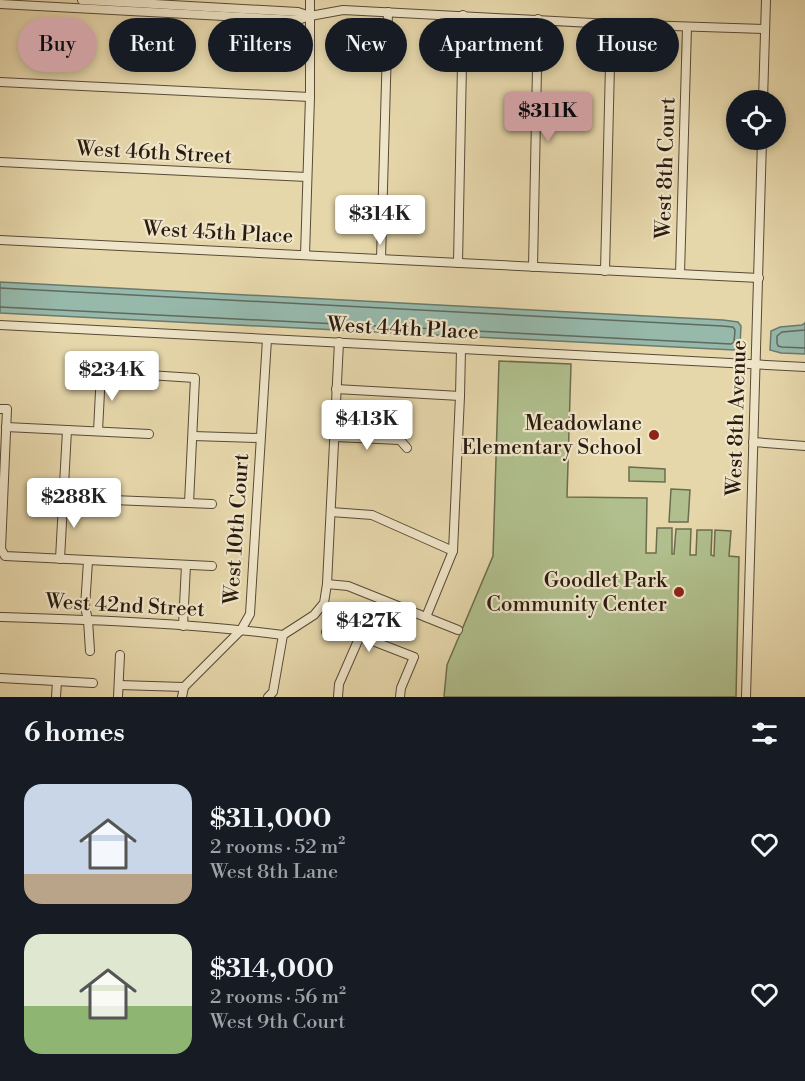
<!DOCTYPE html>
<html lang="en">
<head>
<meta charset="utf-8">
<style>
  :root { --surface:#171b24; --page:#20242c; --text:#f1f3f6; --muted:#9ea1a6; --accent:#c59692 }
  body { margin:0; font-family:"Libre Bodoni",serif; background:var(--page); color:var(--text); height:100vh; display:flex; flex-direction:column; font-size:22px; white-space:nowrap }
  * { box-sizing:border-box; margin:0 }
  p { font-size:20px; color:var(--muted) }
  .icon { flex:none; width:33px; height:33px; fill:none; stroke:currentColor; stroke-width:2; stroke-linecap:round; stroke-linejoin:round }
  .map { position:relative; height:697px; overflow:hidden }
  .panel { display:flex; flex-direction:column; background:var(--surface); flex:1 }
  .panel>* { flex:none }
  .hud { position:absolute; left:18px; top:18px; width:770px; height:54px; display:flex; gap:12px }
  .tools { position:absolute; left:726px; top:90px; display:grid; gap:12px }
  .tools a { display:grid; place-items:center; width:60px; height:60px; border-radius:50%; background:var(--surface); box-shadow:0 3px 9px #0003; font-size:30px }
  .price { position:absolute; translate:-50% -51px; padding:0 14px; border-radius:6px; background:#fff; color:#222; font-size:20px; line-height:39px; filter:drop-shadow(0 2px 3px #0008) }
  .price::after { content:''; position:absolute; left:50%; top:36px; width:18px; height:14px; margin-left:-9px; background:inherit; clip-path:polygon(0 0,100% 0,50% 100%) }
  .price.selected { background:var(--accent); color:#111 }
  ul { padding:0; list-style:none }
  li { display:flex; align-items:center; gap:18px; height:150px; padding:0 24px }
  li span { display:grid; place-items:center; flex:none; width:168px; height:120px; border-radius:18px; color:#555 }
  li>.icon { margin-inline-start:auto }
  span .icon { width:72px; height:72px; fill:#fffc; stroke-width:1 }
  li b { font-size:26px }
  h2 { display:flex; justify-content:space-between; align-items:center; height:72px; padding:0 24px; font-size:26px }
  .pill { padding:0 21px; border-radius:27px; background:var(--surface); box-shadow:0 3px 9px #0003; font-size:21px; line-height:54px }
  .pill.selected { background:var(--accent); color:#111 }
  .map>svg:first-child { display:block }
</style>
</head>
<body>
<div class="map">
<svg width="805" height="697" viewBox="0 0 805 697">
  <rect width="100%" height="100%" fill="#e6d7ab"/>
  <filter id="stains"><feTurbulence type="fractalNoise" baseFrequency=".00333" numOctaves="4"/><feColorMatrix values="0 0 0 0 .2 0 0 0 0 .09 0 0 0 0 .02 0 0 0 .5 -.17"/></filter>
  <radialGradient id="worn" r=".72"><stop offset=".6" stop-color="#630" stop-opacity="0"/><stop offset="1" stop-color="#630" stop-opacity=".3"/></radialGradient>
  <!-- green -->
  <g fill="#b0bf8d" stroke="#6c6d4e" stroke-width="1.5">
    <polygon points="499,361 571,364 567,497 647,498 646,553 656,553 657,528 672,528 672,554 674,554 676,529 691,529 690,555 696,555 697,530 712,530 711,555 714,556 715,530 731,531 729,556 739,557 736,697 444,697 447,665 493,556"/>
    <polygon points="629,467 665,469 665,482 629,481"/>
    <polygon points="671,489 690,490 688,522 669,522"/>
  </g>
  <!-- water -->
  <g fill="#96b9ac" stroke="#6a7a6e" stroke-width="1.5">
    <polygon points="0,282 723,320 738,322 741,326 740,345 734,350 0,313"/>
    <polygon points="805,323 805,354 781,353 770,350 771,331 780,327 802,325"/>
  </g>
  <g fill="none" stroke-linecap="round" stroke-linejoin="round">
    <!-- shore -->
    <g stroke="#606a5e" stroke-width="1.5">
      <polyline points="0,288 722,326 733,327 735,330 734,342 731,344 0,307"/>
      <polyline points="805,330 782,332 777,336 777,343 778,346 782,347 805,348"/>
    </g>
    <!-- minor casing -->
    <g stroke="#584a37" stroke-width="10">
      <g id="minor">
        <polyline points="82,0 298,12 310,16"/>
        <polyline points="0,4 298,20 310,16 343,10 611,24 765,29"/>
        <polyline points="0,82 310,97"/>
        <polyline points="763,100 766,0"/>
        <polyline points="0,162 307,177"/>
        <polyline points="0,240 759,278"/>
        <polyline points="305,255 310,97 310,0"/>
        <polyline points="381,259 388,12"/>
        <polyline points="458,263 463,15"/>
        <polyline points="533,267 538,19"/>
        <polyline points="605,271 611,24"/>
        <polyline points="680,274 687,27"/>
        <polyline points="0,325 805,367"/>
        <polyline points="336,389 460,396"/>
        <polyline points="0,409 7,409 1,549 5,556 212,566"/>
        <polyline points="6,427 149,434"/>
        <polyline points="98,431 101,372 195,378 189,503"/>
        <polyline points="193,436 260,438"/>
        <polyline points="335,437 400,440 407,448"/>
        <polyline points="753,442 805,446"/>
        <polyline points="63,498 212,504"/>
        <polyline points="331,512 372,515 453,551"/>
        <polyline points="60,559 67,430"/>
        <polyline points="88,561 85,607 88,620 90,651"/>
        <polyline points="327,584 348,586 458,630"/>
        <path d="M0 617C94 620 190 623 283 635"/>
        <polyline points="426,617 453,551 460,396 461,349"/>
        <polyline points="183,626 186,565"/>
        <polyline points="326,632 342,631 360,636 414,657 401,688 400,697"/>
        <polyline points="0,678 93,683"/>
        <polyline points="119,685 184,687"/>
        <polyline points="56,697 57,681"/>
        <polyline points="118,697 120,655"/>
        <polyline points="182,697 184,687 241,630 250,614 267,339"/>
        <polyline points="268,697 273,692 283,635 314,615 324,603 327,584 339,342"/>
        <polyline points="338,697 339,684 360,636"/>
        <polyline points="746,697 762,140"/>
      </g>
    </g>
    <!-- minor -->
    <use href="#minor" stroke="#efe5c8" stroke-width="8"/>
  </g>
  <!-- markers -->
  <g fill="#8f2418" stroke="#efe5c8" stroke-width="2">
    <circle cx="654" cy="435" r="6"/>
    <circle cx="679" cy="592" r="6"/>
  </g>
  <g text-anchor="middle" stroke-width="4.5" stroke-linejoin="round" paint-order="stroke">
    <!-- street labels -->
    <g font-size="21" fill="#291b10" stroke="#efe5c8">
      <text transform="translate(154 152) rotate(3)" y="7">West 46th Street</text>
      <text transform="translate(665 168) rotate(-88)" y="7">West 8th Court</text>
      <text transform="translate(218 232) rotate(3)" y="7">West 45th Place</text>
      <text transform="translate(403 328) rotate(3)" y="7">West 44th Place</text>
      <text transform="translate(736 418) rotate(-88)" y="7">West 8th Avenue</text>
      <text transform="translate(236 529) rotate(-86)" y="7">West 10th Court</text>
      <text transform="translate(125 605) rotate(3)" y="7">West 42nd Street</text>
    </g>
    <!-- poi labels -->
    <g font-size="21" fill="#291b10" stroke="#efe5c8" text-anchor="end">
      <text x="642" y="430">Meadowlane<tspan x="642" dy="24">Elementary School</tspan></text>
      <text x="667" y="587">Goodlet Park<tspan x="667" dy="24">Community Center</tspan></text>
    </g>
  </g>
  <rect width="100%" height="100%" filter="url(#stains)"/>
  <rect width="100%" height="100%" fill="url(#worn)"/>
</svg>
<div class="tools">
<a><svg class="icon" aria-label="locate" viewBox="0 0 24 24"><circle cx="12" cy="12" r="6"/><path d="M12 2v4M12 18v4M2 12h4M18 12h4"/></svg></a>
</div>
<b class="price selected" style="left:548px;top:143px">$311K</b>
<b class="price" style="left:380px;top:246px">$314K</b>
<b class="price" style="left:112px;top:402px">$234K</b>
<b class="price" style="left:367px;top:451px">$413K</b>
<b class="price" style="left:74px;top:529px">$288K</b>
<b class="price" style="left:369px;top:653px">$427K</b>
<div class="hud">
<a class="pill selected">Buy</a>
<a class="pill">Rent</a>
<a class="pill">Filters</a>
<a class="pill">New</a>
<a class="pill">Apartment</a>
<a class="pill">House</a>
</div>
</div>
<section class="panel">
<h2>6 homes<svg class="icon" aria-label="filters" viewBox="0 0 24 24"><path d="M4 7h16M4 17h16"/><circle cx="9" cy="7" r="2"/><circle cx="15" cy="17" r="2"/></svg></h2>
<ul>
<li><span style="background:linear-gradient(#c9d6e8 75%,#b9a48a 0)"><svg class="icon" aria-label="home" viewBox="0 0 24 24"><path d="M3 11l9-7 9 7M6 9v11h12V9"/></svg></span><div><b>$311,000</b><p>2 rooms · 52 m²</p><p>West 8th Lane</p></div><svg class="icon" aria-label="heart" viewBox="0 0 24 24"><path d="M12 20l-8-8c-3-5 5-10 8-4 3-6 11-1 8 4z"/></svg></li>
<li><span style="background:linear-gradient(#dfe7d0 60%,#8fb573 0)"><svg class="icon" aria-label="home" viewBox="0 0 24 24"><path d="M3 11l9-7 9 7M6 9v11h12V9"/></svg></span><div><b>$314,000</b><p>2 rooms · 56 m²</p><p>West 9th Court</p></div><svg class="icon" aria-label="heart" viewBox="0 0 24 24"><path d="M12 20l-8-8c-3-5 5-10 8-4 3-6 11-1 8 4z"/></svg></li>
</ul>
</section>
</body>
</html>
